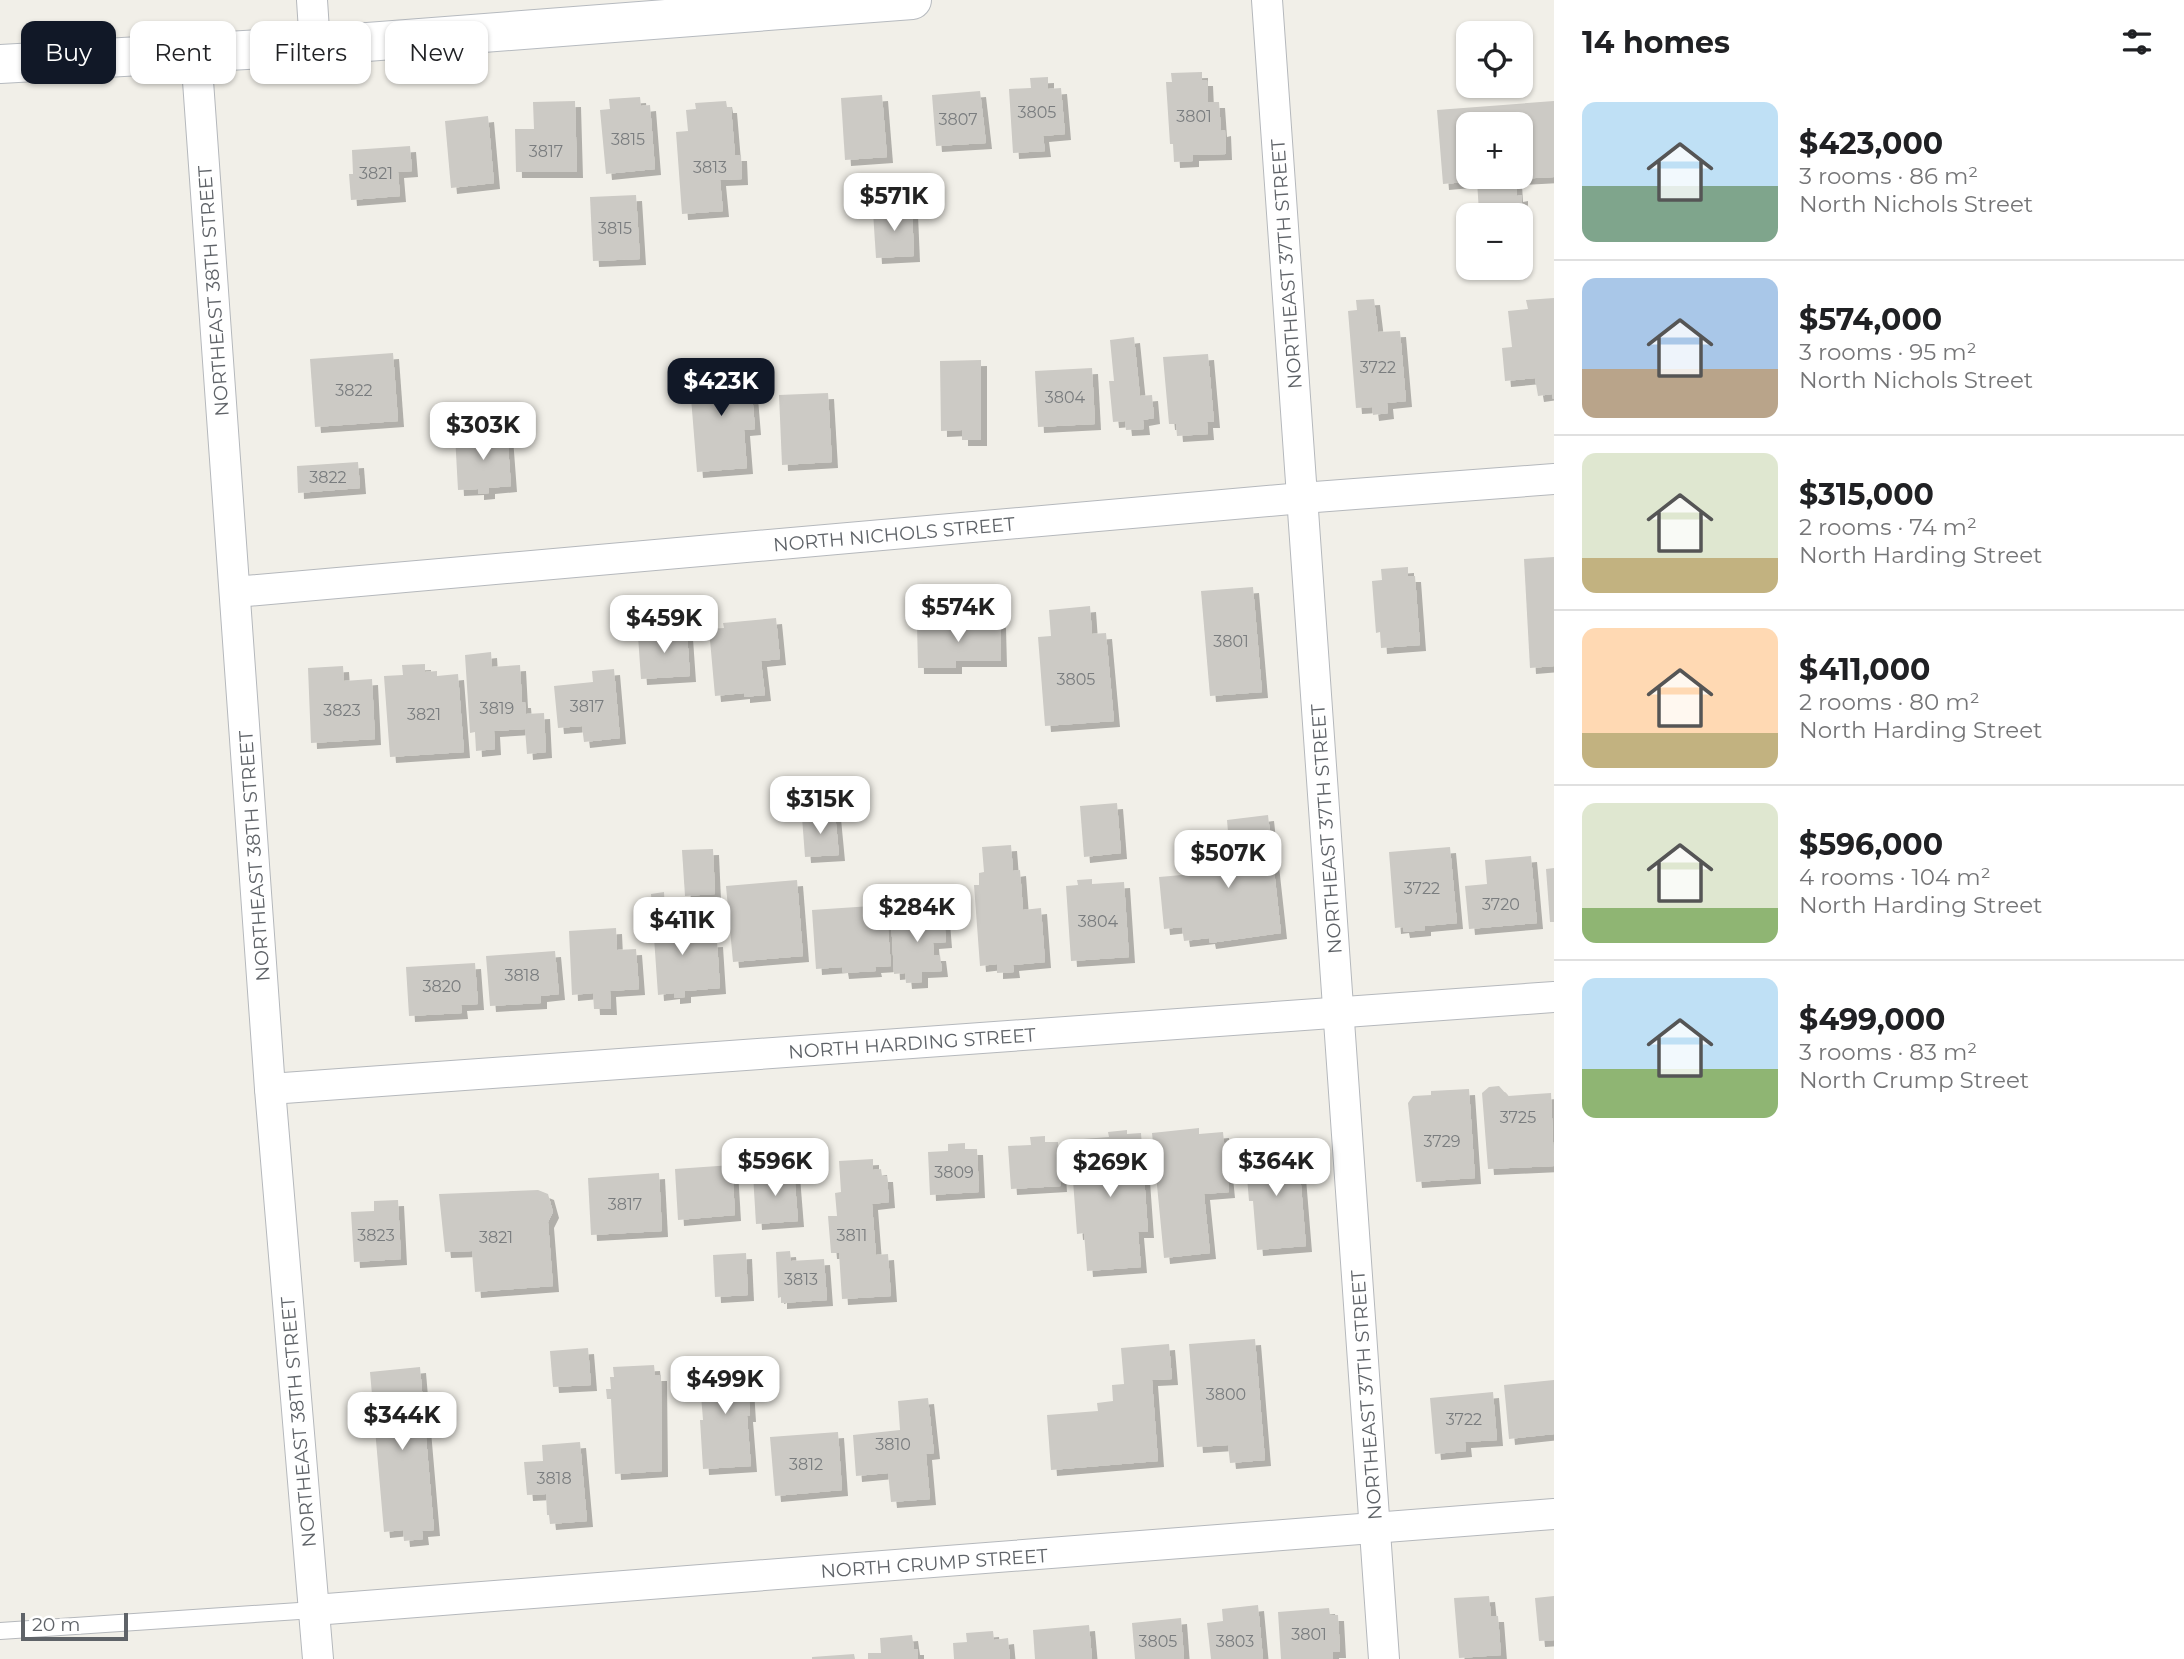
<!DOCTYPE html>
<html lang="en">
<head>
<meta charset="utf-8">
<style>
  :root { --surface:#fff; --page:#f6f6f6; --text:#202124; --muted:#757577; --line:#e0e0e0; --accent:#111827 }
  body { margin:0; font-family:Montserrat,sans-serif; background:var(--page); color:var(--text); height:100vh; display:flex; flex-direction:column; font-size:26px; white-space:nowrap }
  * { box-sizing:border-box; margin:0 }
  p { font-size:23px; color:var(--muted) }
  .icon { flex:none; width:38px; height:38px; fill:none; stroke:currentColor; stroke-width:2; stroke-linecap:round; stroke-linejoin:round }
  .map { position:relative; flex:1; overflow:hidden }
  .panel { display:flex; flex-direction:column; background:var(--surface); width:630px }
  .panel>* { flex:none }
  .top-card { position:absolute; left:21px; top:21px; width:665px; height:63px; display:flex; gap:14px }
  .controls { position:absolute; left:1456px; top:21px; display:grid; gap:14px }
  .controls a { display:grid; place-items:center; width:77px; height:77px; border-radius:14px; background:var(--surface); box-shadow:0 2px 5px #0004; font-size:35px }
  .scale { position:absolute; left:21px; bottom:18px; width:107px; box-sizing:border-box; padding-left:7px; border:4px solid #5f6368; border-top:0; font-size:19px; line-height:24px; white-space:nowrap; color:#5f6368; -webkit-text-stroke:5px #fff; paint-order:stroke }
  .price { position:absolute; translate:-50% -60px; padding:0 16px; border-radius:14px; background:#fff; color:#222; font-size:23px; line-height:46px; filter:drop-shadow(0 2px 4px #0008) }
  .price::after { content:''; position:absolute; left:50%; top:42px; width:21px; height:16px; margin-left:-10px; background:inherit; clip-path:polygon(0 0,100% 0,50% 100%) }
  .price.current { background:var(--accent); color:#fff }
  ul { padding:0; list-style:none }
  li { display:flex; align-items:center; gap:21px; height:175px; padding:0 28px }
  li+li { border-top:2px solid var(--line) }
  li span { display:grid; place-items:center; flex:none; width:196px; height:140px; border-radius:14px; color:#555 }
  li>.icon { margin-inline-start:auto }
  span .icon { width:84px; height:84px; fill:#fffc; stroke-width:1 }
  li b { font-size:30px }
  h2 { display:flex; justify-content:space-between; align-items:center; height:84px; padding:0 28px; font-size:30px }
  .chip { padding:0 24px; border-radius:14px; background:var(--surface); box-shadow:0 2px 5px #0004; font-size:24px; line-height:63px }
  .chip.current { background:var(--accent); color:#fff }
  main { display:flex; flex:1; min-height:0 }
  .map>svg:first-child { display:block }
</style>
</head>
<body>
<main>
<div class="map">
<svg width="1554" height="1659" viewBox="0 0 1554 1659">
  <defs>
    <filter id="shadow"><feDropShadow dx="6" dy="6" stdDeviation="0" flood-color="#0004"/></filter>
  </defs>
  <rect width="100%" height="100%" fill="#f1efe8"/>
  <!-- building -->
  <g fill="#cccac5" fill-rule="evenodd" filter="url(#shadow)">
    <polygon points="1202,72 1202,80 1207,80 1208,102 1219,102 1221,131 1225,130 1226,154 1193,155 1193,161 1174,162 1173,144 1170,144 1166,82 1172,82 1171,73"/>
    <polygon points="1048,77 1048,89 1061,88 1065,134 1043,136 1045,151 1013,153 1009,89 1031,88 1030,78"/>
    <polygon points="980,91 986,143 936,146 932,95"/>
    <polygon points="882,95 887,157 845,160 841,98"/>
    <polygon points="640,97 641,106 650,105 655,169 606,174 600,110 610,109 609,99"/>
    <polygon points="575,101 577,172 516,172 515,129 534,129 533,102"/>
    <polygon points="726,101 727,107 731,107 735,155 741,155 742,179 720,180 723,211 682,214 676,132 688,131 686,110 696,109 695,103"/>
    <path d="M1554 101V177L1516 179 1517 196 1522 195V209L1479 212 1477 181 1443 184 1437 110ZM1468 124H1521V177H1468Z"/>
    <polygon points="488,116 494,183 451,188 445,121"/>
    <polygon points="410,146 412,171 398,172 400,196 351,200 349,174 353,174 352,150"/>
    <polygon points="636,195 640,259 593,261 590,197"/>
    <polygon points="912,209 914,256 876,258 873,211"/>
    <polygon points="1554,298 1554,399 1553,399 1552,394 1538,396 1535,378 1505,381 1502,348 1512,347 1508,311 1528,309 1526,300"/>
    <polygon points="1374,299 1378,332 1400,331 1406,401 1387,403 1388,413 1373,415 1372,407 1356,408 1348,311 1357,310 1356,300"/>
    <polygon points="1134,337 1140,396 1152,395 1154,418 1143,420 1144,429 1126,430 1125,421 1113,422 1109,381 1114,381 1110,340"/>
    <polygon points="393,353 398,421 315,427 310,359"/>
    <polygon points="1208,354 1214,422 1207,422 1208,434 1177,436 1176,424 1169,424 1163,357"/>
    <polygon points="981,360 981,440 962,440 962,430 941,431 940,361"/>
    <polygon points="750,368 755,429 744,430 747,468 697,472 689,373"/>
    <polygon points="1092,368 1095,424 1038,427 1035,371"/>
    <polygon points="828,393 832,462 782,465 779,395"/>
    <polygon points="507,432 511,486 489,488 489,493 478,494 478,489 458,490 455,435"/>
    <polygon points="358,462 360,488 298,493 297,466"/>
    <polygon points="1554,557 1554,666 1530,668 1524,559"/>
    <polygon points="1408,567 1408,576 1415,576 1420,645 1381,648 1380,632 1376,633 1372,581 1382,580 1381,569"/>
    <polygon points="1253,587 1262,692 1210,696 1201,591"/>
    <polygon points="1090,606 1092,634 1106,633 1114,721 1045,726 1038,637 1051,636 1049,610"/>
    <polygon points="776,618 780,659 761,661 765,695 744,697 744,693 715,696 709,629 724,628 723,623"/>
    <polygon points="1000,622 1001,661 956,661 956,668 918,668 917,624"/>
    <polygon points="669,628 670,634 687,633 690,676 641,679 638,636 655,635 655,629"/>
    <polygon points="491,652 492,667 520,665 522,702 525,702 526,714 544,713 546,752 527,754 525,729 494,731 495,749 476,751 475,732 470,733 465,655"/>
    <polygon points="425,664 425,672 437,671 437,676 458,674 464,752 390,757 384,676 403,675 402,665"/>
    <polygon points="343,666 344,681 372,679 375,739 311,743 308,668"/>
    <polygon points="614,669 620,738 584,742 582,726 558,728 554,686 593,682 592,671"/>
    <polygon points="1117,803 1121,853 1084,857 1080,806"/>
    <polygon points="835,813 839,855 805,857 802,817"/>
    <polygon points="1268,815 1281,933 1210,943 1209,938 1184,941 1182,927 1164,929 1159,877 1205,873 1204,858 1230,855 1227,820"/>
    <polygon points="1011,845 1013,871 1020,870 1023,910 1041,908 1045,962 1013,965 1014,972 997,973 997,964 980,966 974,885 979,885 979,873 984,872 982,847"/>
    <polygon points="1450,847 1457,923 1425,926 1425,930 1404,932 1403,927 1395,928 1389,852"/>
    <polygon points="713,849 715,894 685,896 682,850"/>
    <polygon points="1531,856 1537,923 1469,929 1465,886 1487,884 1485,860"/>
    <polygon points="1554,868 1554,922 1550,922 1546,869"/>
    <polygon points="1092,879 1092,884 1124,882 1129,957 1071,961 1066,886 1078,885 1077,880"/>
    <polygon points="797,880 803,956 733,962 726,886"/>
    <polygon points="664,892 666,930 685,929 686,943 717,941 720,988 685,991 685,997 674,998 674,993 658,995 651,894"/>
    <polygon points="886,905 891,966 875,967 876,971 843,973 842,967 816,969 812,910"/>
    <polygon points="931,906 932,918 944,917 946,942 933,943 934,955 940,955 942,971 922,972 922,982 906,983 905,973 894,974 891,919 911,918 910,907"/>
    <polygon points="616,928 617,950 636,949 639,989 610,991 611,1009 594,1009 593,993 572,995 569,931"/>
    <polygon points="555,951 559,994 541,996 541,1003 490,1006 486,956"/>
    <polygon points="475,963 478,1004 461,1005 462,1013 409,1016 406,967"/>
    <polygon points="1499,1086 1508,1096 1551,1093 1554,1166 1488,1169 1482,1093 1489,1087"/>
    <polygon points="1469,1089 1475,1178 1416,1182 1408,1103 1413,1096 1431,1095 1431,1091"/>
    <polygon points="1199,1128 1199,1134 1223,1132 1229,1192 1204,1194 1210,1253 1164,1258 1152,1133"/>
    <polygon points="1127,1130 1127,1134 1141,1133 1148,1232 1138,1232 1141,1267 1087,1271 1084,1233 1077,1234 1070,1140 1109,1137 1108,1132"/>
    <polygon points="1045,1136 1045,1142 1058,1142 1061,1186 1011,1189 1008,1146 1031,1145 1030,1137"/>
    <polygon points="965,1143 965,1149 977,1149 979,1192 930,1195 928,1152 948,1151 948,1144"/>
    <polygon points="1298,1148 1306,1246 1257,1250 1253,1201 1249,1201 1245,1153"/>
    <polygon points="873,1159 873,1170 881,1169 882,1176 887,1176 889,1202 872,1204 876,1255 888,1254 891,1296 842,1299 839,1253 831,1253 828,1216 837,1216 835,1193 841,1192 839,1161"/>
    <polygon points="732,1165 735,1215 678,1220 675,1169"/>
    <polygon points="794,1171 798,1221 756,1224 753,1174"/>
    <polygon points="659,1173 662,1231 591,1235 588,1178"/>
    <polygon points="538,1190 548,1194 553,1212 548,1222 553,1286 475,1292 472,1251 445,1252 439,1194"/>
    <polygon points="398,1200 401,1259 354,1262 351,1212 374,1211 374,1201"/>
    <polygon points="790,1251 791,1261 824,1259 827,1300 781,1303 781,1297 778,1298 776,1252"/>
    <polygon points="746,1253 748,1295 715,1297 713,1255"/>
    <polygon points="1255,1339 1265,1460 1230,1463 1228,1445 1197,1447 1189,1344"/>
    <polygon points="1169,1344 1172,1379 1152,1380 1158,1461 1051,1470 1047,1415 1098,1411 1097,1403 1113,1401 1112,1385 1124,1384 1121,1348"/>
    <polygon points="588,1348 591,1385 553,1387 550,1351"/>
    <polygon points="731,1361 732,1368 747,1367 750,1416 747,1416 751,1466 703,1469 700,1420 703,1420 699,1370 705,1370 704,1363"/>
    <polygon points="654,1365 655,1375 661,1375 662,1471 615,1474 611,1399 607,1399 606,1389 611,1389 610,1377 614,1377 613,1367"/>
    <polygon points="420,1367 434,1530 422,1531 423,1539 404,1541 403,1530 384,1532 370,1372"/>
    <polygon points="1554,1380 1554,1434 1509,1439 1504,1385"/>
    <polygon points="1493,1392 1497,1440 1465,1442 1466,1451 1435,1454 1430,1398"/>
    <polygon points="928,1398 934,1453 926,1454 930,1499 891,1502 888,1473 856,1476 853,1435 900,1430 898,1401"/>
    <polygon points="838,1432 842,1490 775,1496 770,1437"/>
    <polygon points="580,1442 587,1521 550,1524 549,1515 547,1515 546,1494 527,1495 524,1462 543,1461 542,1445"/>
    <polygon points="1489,1596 1491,1616 1498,1616 1501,1655 1459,1658 1454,1598"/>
    <polygon points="1554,1596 1554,1640 1539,1641 1535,1598"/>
    <polygon points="1258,1605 1263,1659 1211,1659 1207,1623 1223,1621 1222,1609"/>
    <polygon points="1329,1608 1330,1615 1338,1615 1340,1652 1333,1652 1333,1659 1281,1659 1278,1612"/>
    <polygon points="1181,1618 1184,1659 1135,1659 1132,1623"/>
    <polygon points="1089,1625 1092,1659 1035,1659 1033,1630"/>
    <polygon points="993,1631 994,1640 1008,1638 1010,1659 954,1659 953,1643 967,1642 966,1633"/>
    <polygon points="912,1635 914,1649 918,1649 918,1659 868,1659 868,1653 881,1653 880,1638"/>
    <polygon points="854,1654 855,1659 812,1659 812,1657"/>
  </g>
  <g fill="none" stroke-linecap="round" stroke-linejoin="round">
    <!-- lane casing -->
    <g stroke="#b5b8bc" stroke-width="18">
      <polyline id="lane" points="0,1631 314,1610"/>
    </g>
    <!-- street casing -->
    <g stroke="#b5b8bc" stroke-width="32">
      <g id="street">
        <polyline points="312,0 315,46"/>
        <polyline points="1267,0 1384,1659"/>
        <polyline points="196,53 270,1089 318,1659"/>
        <polyline points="235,592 1302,498 1554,479"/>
        <polyline points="270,1089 1554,997"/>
        <polyline points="314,1610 1554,1514"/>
      </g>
    </g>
    <!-- secondary casing -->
    <g stroke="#b6babf" stroke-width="40">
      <polyline id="secondary" points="0,64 315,46 912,0"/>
    </g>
    <!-- lane -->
    <use href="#lane" stroke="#fff" stroke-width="16"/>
    <!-- street -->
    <use href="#street" stroke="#fff" stroke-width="30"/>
    <!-- secondary -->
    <use href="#secondary" stroke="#fff" stroke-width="38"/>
  </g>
  <g text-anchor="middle" stroke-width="5" stroke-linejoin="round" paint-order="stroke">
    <!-- number labels -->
    <g font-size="16" fill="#7a7d7f">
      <text x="1037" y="118">3805</text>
      <text x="1194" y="122">3801</text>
      <text x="958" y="125">3807</text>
      <text x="628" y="145">3815</text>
      <text x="546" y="157">3817</text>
      <text x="710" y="173">3813</text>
      <text x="376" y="179">3821</text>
      <text x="615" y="234">3815</text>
      <text x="1378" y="373">3722</text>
      <text x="354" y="396">3822</text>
      <text x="1065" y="403">3804</text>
      <text x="328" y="483">3822</text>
      <text x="1231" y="647">3801</text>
      <text x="1076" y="685">3805</text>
      <text x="587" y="712">3817</text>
      <text x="497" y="714">3819</text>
      <text x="342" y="716">3823</text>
      <text x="424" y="720">3821</text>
      <text x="1422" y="894">3722</text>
      <text x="1501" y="910">3720</text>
      <text x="1098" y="927">3804</text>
      <text x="522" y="981">3818</text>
      <text x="442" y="992">3820</text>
      <text x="1518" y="1123">3725</text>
      <text x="1442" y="1147">3729</text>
      <text x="954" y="1178">3809</text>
      <text x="625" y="1210">3817</text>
      <text x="376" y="1241">3823</text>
      <text x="852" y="1241">3811</text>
      <text x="496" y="1243">3821</text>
      <text x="801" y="1285">3813</text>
      <text x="1226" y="1400">3800</text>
      <text x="1464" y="1425">3722</text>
      <text x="893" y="1450">3810</text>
      <text x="806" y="1470">3812</text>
      <text x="554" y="1484">3818</text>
      <text x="1309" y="1640">3801</text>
      <text x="1158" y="1647">3805</text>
      <text x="1235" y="1647">3803</text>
    </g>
    <!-- street labels -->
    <g font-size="19" fill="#5f6368" stroke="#fff">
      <text transform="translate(1286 264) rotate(-94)" y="7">NORTHEAST 37TH STREET</text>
      <text transform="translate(213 291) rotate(-94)" y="7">NORTHEAST 38TH STREET</text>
      <text transform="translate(894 534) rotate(-5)" y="7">NORTH NICHOLS STREET</text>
      <text transform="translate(1326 829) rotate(-94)" y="7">NORTHEAST 37TH STREET</text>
      <text transform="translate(254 856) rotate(-94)" y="7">NORTHEAST 38TH STREET</text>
      <text transform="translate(912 1043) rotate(-4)" y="7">NORTH HARDING STREET</text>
      <text transform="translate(1366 1395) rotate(-94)" y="7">NORTHEAST 37TH STREET</text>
      <text transform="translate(298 1422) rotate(-95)" y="7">NORTHEAST 38TH STREET</text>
      <text transform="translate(934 1563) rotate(-4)" y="7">NORTH CRUMP STREET</text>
    </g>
  </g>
</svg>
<div class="controls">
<a><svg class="icon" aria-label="locate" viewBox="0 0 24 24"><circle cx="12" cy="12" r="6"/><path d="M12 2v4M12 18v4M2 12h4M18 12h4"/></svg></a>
<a>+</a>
<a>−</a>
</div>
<div class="scale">20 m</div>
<b class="price" style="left:894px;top:233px">$571K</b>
<b class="price current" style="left:721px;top:418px">$423K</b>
<b class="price" style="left:483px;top:462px">$303K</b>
<b class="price" style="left:958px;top:644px">$574K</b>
<b class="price" style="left:664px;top:655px">$459K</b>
<b class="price" style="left:820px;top:836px">$315K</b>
<b class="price" style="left:1228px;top:890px">$507K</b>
<b class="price" style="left:917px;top:944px">$284K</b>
<b class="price" style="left:682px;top:957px">$411K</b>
<b class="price" style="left:775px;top:1198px">$596K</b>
<b class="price" style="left:1276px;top:1198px">$364K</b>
<b class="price" style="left:1110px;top:1199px">$269K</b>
<b class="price" style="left:725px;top:1416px">$499K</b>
<b class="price" style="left:402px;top:1452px">$344K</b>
<div class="top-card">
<a class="chip current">Buy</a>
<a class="chip">Rent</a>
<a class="chip">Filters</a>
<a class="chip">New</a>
</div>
</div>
<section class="panel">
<h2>14 homes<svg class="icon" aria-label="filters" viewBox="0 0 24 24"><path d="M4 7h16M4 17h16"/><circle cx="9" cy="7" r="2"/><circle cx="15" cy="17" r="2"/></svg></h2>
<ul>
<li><span style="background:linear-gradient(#bfe0f5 60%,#7fa58c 0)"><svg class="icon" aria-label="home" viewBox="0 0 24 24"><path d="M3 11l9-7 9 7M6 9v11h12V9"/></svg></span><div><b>$423,000</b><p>3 rooms · 86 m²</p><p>North Nichols Street</p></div></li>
<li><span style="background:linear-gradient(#a9c7e8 65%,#b9a48a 0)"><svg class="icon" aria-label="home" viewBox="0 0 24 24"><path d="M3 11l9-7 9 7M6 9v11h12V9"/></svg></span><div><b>$574,000</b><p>3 rooms · 95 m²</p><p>North Nichols Street</p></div></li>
<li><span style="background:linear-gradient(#dfe7d0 75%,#c2b280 0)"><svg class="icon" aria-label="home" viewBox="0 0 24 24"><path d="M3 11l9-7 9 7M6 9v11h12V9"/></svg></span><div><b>$315,000</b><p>2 rooms · 74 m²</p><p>North Harding Street</p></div></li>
<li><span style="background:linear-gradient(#ffd9b3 75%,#c2b280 0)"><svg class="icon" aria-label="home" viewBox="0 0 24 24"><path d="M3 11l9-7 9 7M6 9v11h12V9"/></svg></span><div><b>$411,000</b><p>2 rooms · 80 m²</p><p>North Harding Street</p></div></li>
<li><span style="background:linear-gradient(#dfe7d0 75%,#8fb573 0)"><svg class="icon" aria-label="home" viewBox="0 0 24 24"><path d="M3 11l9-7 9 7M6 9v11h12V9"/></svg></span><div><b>$596,000</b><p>4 rooms · 104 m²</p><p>North Harding Street</p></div></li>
<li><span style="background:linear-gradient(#bfe0f5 65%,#8fb573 0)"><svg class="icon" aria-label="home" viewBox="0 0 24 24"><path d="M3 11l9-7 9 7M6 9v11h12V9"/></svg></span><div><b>$499,000</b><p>3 rooms · 83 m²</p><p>North Crump Street</p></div></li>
</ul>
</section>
</main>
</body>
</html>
